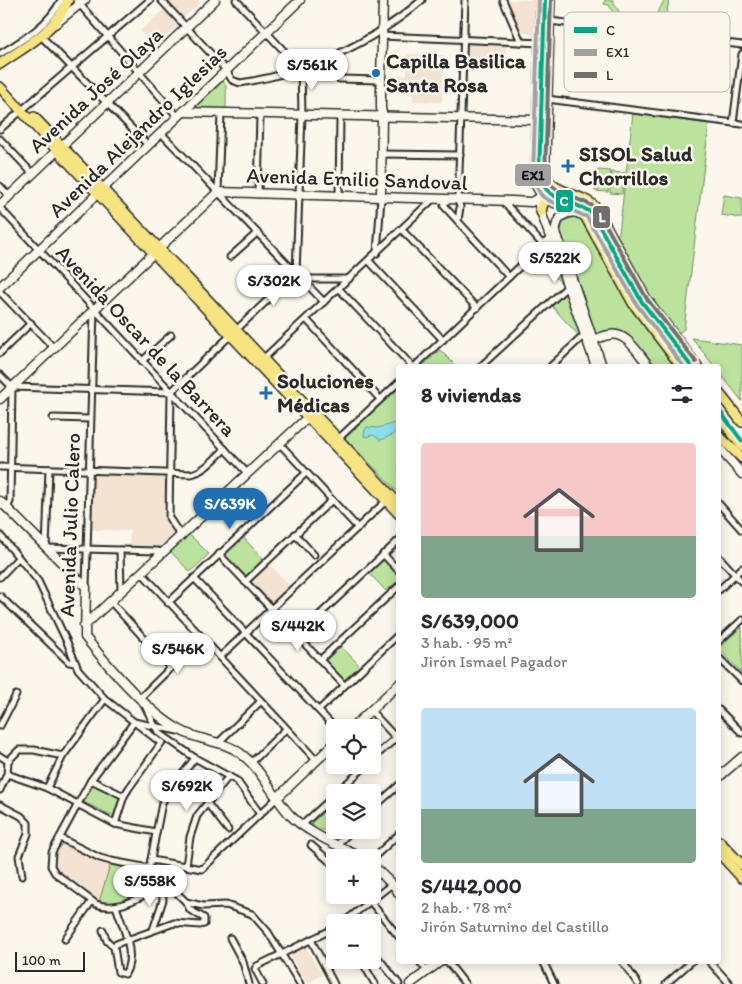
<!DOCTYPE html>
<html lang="es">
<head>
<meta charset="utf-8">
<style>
  :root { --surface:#fff; --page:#f2f2f3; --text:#2b2b33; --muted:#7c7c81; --accent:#1f6fb2 }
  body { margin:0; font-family:Itim,sans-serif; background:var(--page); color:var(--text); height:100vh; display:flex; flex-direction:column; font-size:19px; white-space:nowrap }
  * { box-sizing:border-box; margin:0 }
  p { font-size:16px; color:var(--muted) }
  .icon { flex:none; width:28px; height:28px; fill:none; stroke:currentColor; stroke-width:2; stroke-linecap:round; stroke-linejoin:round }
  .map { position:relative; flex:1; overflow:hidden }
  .side { position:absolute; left:396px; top:364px; width:325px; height:600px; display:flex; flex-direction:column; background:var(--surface); border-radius:5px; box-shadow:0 2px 12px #0003 }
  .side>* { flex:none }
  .buttons { position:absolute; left:326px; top:719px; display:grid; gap:10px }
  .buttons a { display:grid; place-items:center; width:55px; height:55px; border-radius:5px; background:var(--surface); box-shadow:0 2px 12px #0003; font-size:25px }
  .scale { position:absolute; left:15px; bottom:12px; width:70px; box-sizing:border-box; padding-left:5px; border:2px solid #2b2b2b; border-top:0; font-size:14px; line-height:18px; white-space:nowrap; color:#2b2b2b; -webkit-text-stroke:4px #fbf7ec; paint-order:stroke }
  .price { position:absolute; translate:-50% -42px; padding:0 11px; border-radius:18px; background:#fff; color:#222; font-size:16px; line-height:32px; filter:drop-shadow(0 1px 2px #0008) }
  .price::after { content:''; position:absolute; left:50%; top:30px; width:15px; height:11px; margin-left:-8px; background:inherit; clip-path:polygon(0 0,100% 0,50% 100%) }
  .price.active { background:var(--accent); color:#fff }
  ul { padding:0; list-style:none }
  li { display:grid; align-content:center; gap:10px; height:265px; padding:0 25px }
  li span { display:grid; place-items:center; height:155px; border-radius:5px; color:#555 }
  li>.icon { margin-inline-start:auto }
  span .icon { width:90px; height:90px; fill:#fffc; stroke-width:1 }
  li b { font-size:21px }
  h2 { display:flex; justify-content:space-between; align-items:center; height:60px; padding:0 25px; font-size:21px }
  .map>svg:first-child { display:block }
</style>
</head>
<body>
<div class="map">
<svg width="742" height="984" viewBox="0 0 742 984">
  <rect width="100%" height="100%" fill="#fbf7ec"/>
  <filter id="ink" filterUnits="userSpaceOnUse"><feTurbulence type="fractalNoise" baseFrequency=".02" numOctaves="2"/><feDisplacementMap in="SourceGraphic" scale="10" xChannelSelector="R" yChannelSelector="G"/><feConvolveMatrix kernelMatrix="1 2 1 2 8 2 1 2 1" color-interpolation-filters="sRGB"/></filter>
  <g filter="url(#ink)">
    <!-- built -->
    <g fill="#f4e2d2">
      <polygon points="167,0 198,0 200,3 184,18"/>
      <polygon points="506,0 535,0 534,36 519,30"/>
      <polygon points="165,9 178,23 178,26 154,47 140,31"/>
      <polygon points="470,44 506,45 505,70 499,70 499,72 479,72 479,66 467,66 468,46"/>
      <polygon points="407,54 444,55 442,102 413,101 413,94 408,94 408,79 394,78 394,75 407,75"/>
      <polygon points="93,475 165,477 164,517 174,536 163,546 129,546 130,531 92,530"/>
      <polygon points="268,563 290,586 271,604 249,581"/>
      <polygon points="61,843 98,861 110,865 99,901 58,871 55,866 54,857"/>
      <polygon points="305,945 322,975 307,984 291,956 291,953"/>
    </g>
    <!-- green -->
    <g fill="#bbe39e" stroke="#738764">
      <path d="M605 0H613C618 15 629 21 644 18 648 18 652 17 656 14 659 10 662 5 664 0H669L666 19C657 18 656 21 648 24 632 30 615 20 609 5L604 4Z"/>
      <polygon points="223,81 226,85 226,112 193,109"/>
      <polygon points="633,113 709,124 684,329 677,334 650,297 639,275 636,275 617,235 619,233"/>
      <polygon points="598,170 611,171 608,192 595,191"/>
      <polygon points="612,172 625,173 622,194 610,193"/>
      <polygon points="724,195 742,198 742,218 721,215"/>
      <path d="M574 217 586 223 622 294 675 366H653C643 354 631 330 613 330 606 330 600 333 593 335L560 232 564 221Z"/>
      <polygon points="550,241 565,287 535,256"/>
      <polygon points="566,290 582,334 579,336 550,304"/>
      <polygon points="692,338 742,345 742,401 719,372 719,366 714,366"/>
      <polygon points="440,350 456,366 422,366"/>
      <polygon points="399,388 399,493 345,438"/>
      <polygon points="188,533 209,554 190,572 170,551"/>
      <polygon points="242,536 264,560 246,577 223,553"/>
      <polygon points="382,557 399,574 399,580 386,591 367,571"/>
      <polygon points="742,627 742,673 719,649 719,647"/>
      <polygon points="340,645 360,666 343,681 324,660"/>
      <polygon points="94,784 119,796 120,799 116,817 85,803 84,799"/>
      <polygon points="335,800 335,830 347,830 339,838 311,824"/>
      <path d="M110 865 136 869 141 872 143 881 140 892C129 899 112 907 99 902Z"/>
    </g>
    <!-- water -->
    <polygon fill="#8ddee8" stroke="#66969c" points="399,422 399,432 381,440 373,435 365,437 364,436 365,430 367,427 377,428"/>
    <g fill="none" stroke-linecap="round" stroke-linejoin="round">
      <!-- street casing -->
      <g stroke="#2b2b2b" stroke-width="9">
        <g id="street">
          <polyline points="76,0 178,117"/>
          <path d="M161 0 226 70 232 80 240 83C307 73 371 44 422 0"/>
          <polyline points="503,0 521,42"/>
          <polyline points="550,21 742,45"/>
          <polyline points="41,36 148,145"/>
          <polyline points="381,36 542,43"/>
          <path d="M0 54C23 40 49 25 61 0"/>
          <polyline points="339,79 381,80"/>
          <polyline points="547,99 742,124"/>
          <polyline points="733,123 742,54"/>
          <polyline points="0,129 150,0"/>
          <polyline points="161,133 324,302"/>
          <polyline points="0,139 33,174"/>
          <polyline points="381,154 460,155"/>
          <polyline points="0,186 9,196"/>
          <polyline points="218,192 221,113"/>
          <polyline points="258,194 260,114"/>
          <polyline points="339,197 340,116"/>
          <polyline points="446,200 444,206 509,277"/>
          <polyline points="503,201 543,245"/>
          <polyline points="0,208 248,474"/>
          <polyline points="458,221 460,207 458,200 465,0"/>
          <polyline points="402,230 477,308"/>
          <polyline points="377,253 381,198"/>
          <polyline points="230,257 257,233"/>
          <polyline points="369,261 443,340"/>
          <polyline points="301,279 349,279"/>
          <polyline points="339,289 412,366"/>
          <polyline points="0,292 54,348"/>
          <polyline points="306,319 380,399"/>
          <polyline points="0,353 31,323"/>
          <polyline points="263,359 433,199"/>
          <polyline points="142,361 171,335"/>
          <polyline points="415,366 551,237"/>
          <polyline points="481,366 569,285"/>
          <polyline points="551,366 580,339 589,336"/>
          <polyline points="0,375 12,387"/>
          <polyline points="12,387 171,392"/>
          <polyline points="53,418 90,419"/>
          <polyline points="338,439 399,382"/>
          <polyline points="280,444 358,528"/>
          <path d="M0 467 191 474C205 471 215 458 225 449"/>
          <polyline points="49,469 46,548 158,551 163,553"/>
          <polyline points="719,504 742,530"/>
          <polyline points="7,508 10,502 12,388"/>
          <polyline points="295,534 314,555"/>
          <polyline points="0,535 38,581 67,642 78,669 105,699 161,743"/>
          <polyline points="181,536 169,518 171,392 296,273 302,115 301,69 236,0"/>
          <polyline points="120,550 121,592"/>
          <polyline points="219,554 344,685"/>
          <polyline points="383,554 399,571"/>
          <polyline points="719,557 742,582"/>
          <polyline points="142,573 316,760"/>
          <polyline points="0,577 18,558"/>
          <polyline points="194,578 335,728"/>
          <polyline points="245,582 332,500"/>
          <polyline points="86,587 94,310"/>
          <polyline points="719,590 742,568"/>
          <polyline points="0,596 69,662 75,663"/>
          <polyline points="111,602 171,668"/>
          <polyline points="168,603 306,473"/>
          <polyline points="297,636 399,540"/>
          <polyline points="719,641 742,620"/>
          <polyline points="220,657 387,500"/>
          <polyline points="719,658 742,681"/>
          <polyline points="320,660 399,586"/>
          <polyline points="140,698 202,637"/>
          <polyline points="145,706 158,732 195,758 237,781 260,814"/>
          <polyline points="319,710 399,634"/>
          <polyline points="370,710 399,741"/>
          <polyline points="719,710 742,733"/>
          <polyline points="0,726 16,695"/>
          <path d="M178 731 134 722 91 780 52 852 51 866 55 873 96 904C112 910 129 903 144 895L162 803 166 795 195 758"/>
          <polyline points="218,743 261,701"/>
          <polyline points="0,756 8,761"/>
          <polyline points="372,759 396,738"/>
          <polyline points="252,762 286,729"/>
          <polyline points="7,774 47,788 115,824 156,832"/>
          <polyline points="91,780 124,796"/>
          <polyline points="47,788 63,756 105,699"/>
          <polyline points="0,790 7,774 8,761 19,750 34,750 63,756"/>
          <polyline points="337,792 367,765"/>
          <polyline points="207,803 228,830"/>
          <polyline points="0,805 21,816 28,823 28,834 19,856 22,876"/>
          <polyline points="372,809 399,785"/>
          <polyline points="115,824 124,796 129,788 162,742"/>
          <polyline points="302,825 335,795"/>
          <polyline points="60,838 100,858 111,861 149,868"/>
          <polyline points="338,844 352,830"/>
          <polyline points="311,845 335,866"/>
          <polyline points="372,859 399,834"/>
          <polyline points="151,860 202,869 277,798"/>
          <polyline points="186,866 190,837 197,816 229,776"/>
          <polyline points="147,883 171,887 186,902 203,906 226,905 252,914 268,932 300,984"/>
          <polyline points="360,895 366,904"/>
          <polyline points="370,901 399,937"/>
          <polyline points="344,922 392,884"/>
          <path d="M103 930 107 941 114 947 118 972 125 974C137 954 122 926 116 906"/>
          <polyline points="153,930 163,900 162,885"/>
          <polyline points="230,938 243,962 249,984"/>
          <polyline points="65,939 92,901"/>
          <polyline points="311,940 334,984"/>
          <polyline points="114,947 116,944 174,923 200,925 204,924 204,918 190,910 186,902"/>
          <polyline points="372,950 399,984"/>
          <polyline points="361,960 375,984"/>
          <polyline points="419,961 427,971"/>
          <polyline points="447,961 465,984"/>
          <polyline points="543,961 554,984"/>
          <polyline points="622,961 638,984"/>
          <polyline points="709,961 730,984"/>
          <polyline points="263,984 255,969 257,966 335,928"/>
          <polyline points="666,984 692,961"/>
        </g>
      </g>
      <!-- secondary casing -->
      <g stroke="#2b2b2b" stroke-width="11">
        <g id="secondary">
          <polyline points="55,24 85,0"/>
          <polyline points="183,112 536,120"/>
          <polyline points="381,198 382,113 381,108 381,80 383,0"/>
          <polyline points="0,205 215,0"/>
          <polyline points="539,206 596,366"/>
          <path d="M581 214C567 209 555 217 556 232L602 366"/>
          <polyline points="0,287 300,0"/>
          <path d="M589 342C596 339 602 336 609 335 627 331 639 355 649 366"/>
          <polyline points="0,399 218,192 512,201 531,202 544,196 551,195 571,195"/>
          <polyline points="719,448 742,474"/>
          <path d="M0 501 86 587 85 637C109 667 147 712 180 730 198 741 223 740 240 753 262 769 272 795 290 815 309 834 338 845 362 858"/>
          <polyline points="84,626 308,417"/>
          <polyline points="352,728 399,684"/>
          <polyline points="719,777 742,757"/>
          <polyline points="277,798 335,743"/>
          <polyline points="372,865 395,887 399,894"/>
          <polyline points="410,984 441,961"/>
        </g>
      </g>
      <!-- primary casing -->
      <g stroke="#2b2b2b" stroke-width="12">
        <g id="primary">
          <path d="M541 0 535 182C546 210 565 200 584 214L633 303 681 366"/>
          <path d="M550 0 545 157C545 162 544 168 545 173 549 194 584 193 596 208L646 299 697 366"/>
          <path d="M0 64C26 46 56 31 68 0"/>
          <polyline points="0,87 53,146 399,514"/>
          <polyline points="34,117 192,283 399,504"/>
          <polyline points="541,212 543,204 550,195"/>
          <polyline points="719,393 742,422"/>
          <polyline points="719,416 742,446"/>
          <polyline points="719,436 742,458"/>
          <polyline points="719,841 742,865"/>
          <polyline points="719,853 742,878"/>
        </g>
      </g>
      <!-- street -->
      <use href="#street" stroke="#fbf7ec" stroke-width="5"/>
      <!-- secondary -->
      <use href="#secondary" stroke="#fbf7ec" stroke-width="8"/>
      <!-- primary -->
      <use href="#primary" stroke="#f6e381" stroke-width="9"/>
      <!-- bus-1 casing -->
      <g stroke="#fbf7ec" stroke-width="8">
        <g id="bus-1">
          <path d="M545 0 539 174C546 203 571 199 592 213L642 302 691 366"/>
          <polyline points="719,410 742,441"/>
        </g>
      </g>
      <!-- bus-2 casing -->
      <g stroke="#fbf7ec" stroke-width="8">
        <polyline id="bus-2" points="539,0 533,174 536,186 542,196 550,201 587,217 637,305 683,366"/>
      </g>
      <!-- bus-3 casing -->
      <g stroke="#fbf7ec" stroke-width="8">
        <path id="bus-3" d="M551 0 545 173C551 197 580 196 597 209L647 299 696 362"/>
      </g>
      <!-- bus-1 -->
      <use href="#bus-1" stroke="#00a884" stroke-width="4"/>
      <!-- bus-2 -->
      <use href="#bus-2" stroke="#a1a1a1" stroke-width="4"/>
      <!-- bus-3 -->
      <use href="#bus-3" stroke="#706f6d" stroke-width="4"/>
    </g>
  </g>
  <!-- markers -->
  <g fill="#1f6fb2" stroke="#fbf7ec" stroke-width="2">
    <circle cx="376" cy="73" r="5"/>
    <path d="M565.5 158.5h5v5h5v5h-5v5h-5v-5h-5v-5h5z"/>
    <path d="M263.5 385.5h5v5h5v5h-5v5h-5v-5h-5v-5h5z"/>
  </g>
  <g text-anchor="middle" stroke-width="5" stroke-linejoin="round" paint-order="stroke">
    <!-- poi labels -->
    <g font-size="21" font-weight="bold" fill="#2b2b2b" stroke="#fbf7ec" text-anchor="start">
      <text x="386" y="68">Capilla Basilica<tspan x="386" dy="24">Santa Rosa</tspan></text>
      <text x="579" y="161">SISOL Salud<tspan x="579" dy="24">Chorrillos</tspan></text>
      <text x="277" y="388">Soluciones<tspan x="277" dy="24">Médicas</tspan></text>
    </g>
    <!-- street labels -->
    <g font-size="21" fill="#2b2b2b" stroke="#fbf7ec">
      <text transform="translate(96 90) rotate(-43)" y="7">Avenida José Olaya</text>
      <text transform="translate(138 131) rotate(-44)" y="7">Avenida Alejandro Iglesias</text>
      <text transform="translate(357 179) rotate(2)" y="7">Avenida Emilio Sandoval</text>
      <text transform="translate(146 341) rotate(47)" y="7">Avenida Oscar de la Barrera</text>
      <text transform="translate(70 525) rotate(-88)" y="7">Avenida Julio Calero</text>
    </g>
  </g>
  <!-- legend -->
  <rect x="564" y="12" width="166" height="80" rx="8" fill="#fbf7ec" stroke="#bdbab2" stroke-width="1"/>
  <rect x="574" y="27" width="23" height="6" fill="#00a884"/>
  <rect x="574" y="49" width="23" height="7" fill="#a1a1a1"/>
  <rect x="574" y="72" width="23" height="6" fill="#706f6d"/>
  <g font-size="14" fill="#2b2b2b">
    <text x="606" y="35">C</text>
    <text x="606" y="57">EX1</text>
    <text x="606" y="80">L</text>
  </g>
  <g stroke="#fbf7ec" stroke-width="2">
    <rect x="514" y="163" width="38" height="24" rx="5" fill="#a1a1a1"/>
    <rect x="555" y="189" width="19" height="24" rx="5" fill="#00a884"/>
    <rect x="592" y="205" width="19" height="24" rx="5" fill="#706f6d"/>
  </g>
  <g font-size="14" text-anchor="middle" font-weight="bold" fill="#fff">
    <text x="564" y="206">C</text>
    <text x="602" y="222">L</text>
  </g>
  <g font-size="14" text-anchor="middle" font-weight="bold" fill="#111">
    <text x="533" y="180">EX1</text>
  </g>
</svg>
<div class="buttons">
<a><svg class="icon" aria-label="locate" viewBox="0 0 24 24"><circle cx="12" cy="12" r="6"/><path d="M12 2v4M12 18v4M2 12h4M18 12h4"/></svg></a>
<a><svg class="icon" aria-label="layers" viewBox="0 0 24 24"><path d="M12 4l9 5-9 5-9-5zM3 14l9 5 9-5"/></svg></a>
<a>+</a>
<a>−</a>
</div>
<div class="scale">100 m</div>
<b class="price" style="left:312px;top:91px">S/561K</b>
<b class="price" style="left:555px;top:284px">S/522K</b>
<b class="price" style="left:274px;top:307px">S/302K</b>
<b class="price active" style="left:230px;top:530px">S/639K</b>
<b class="price" style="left:298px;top:652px">S/442K</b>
<b class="price" style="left:178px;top:675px">S/546K</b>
<b class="price" style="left:187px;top:812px">S/692K</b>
<b class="price" style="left:150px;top:907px">S/558K</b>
<section class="side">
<h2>8 viviendas<svg class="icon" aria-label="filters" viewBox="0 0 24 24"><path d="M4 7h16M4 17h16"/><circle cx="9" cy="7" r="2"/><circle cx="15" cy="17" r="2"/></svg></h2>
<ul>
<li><span style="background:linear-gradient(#f6c9c9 60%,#7fa58c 0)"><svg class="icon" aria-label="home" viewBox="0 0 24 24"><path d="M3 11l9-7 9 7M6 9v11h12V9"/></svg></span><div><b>S/639,000</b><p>3 hab. · 95 m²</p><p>Jirón Ismael Pagador</p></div></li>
<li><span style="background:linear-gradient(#bfe0f5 65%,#7fa58c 0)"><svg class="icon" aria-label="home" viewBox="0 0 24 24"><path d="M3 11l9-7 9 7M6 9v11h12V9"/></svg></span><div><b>S/442,000</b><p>2 hab. · 78 m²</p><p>Jirón Saturnino del Castillo</p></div></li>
</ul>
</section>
</div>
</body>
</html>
